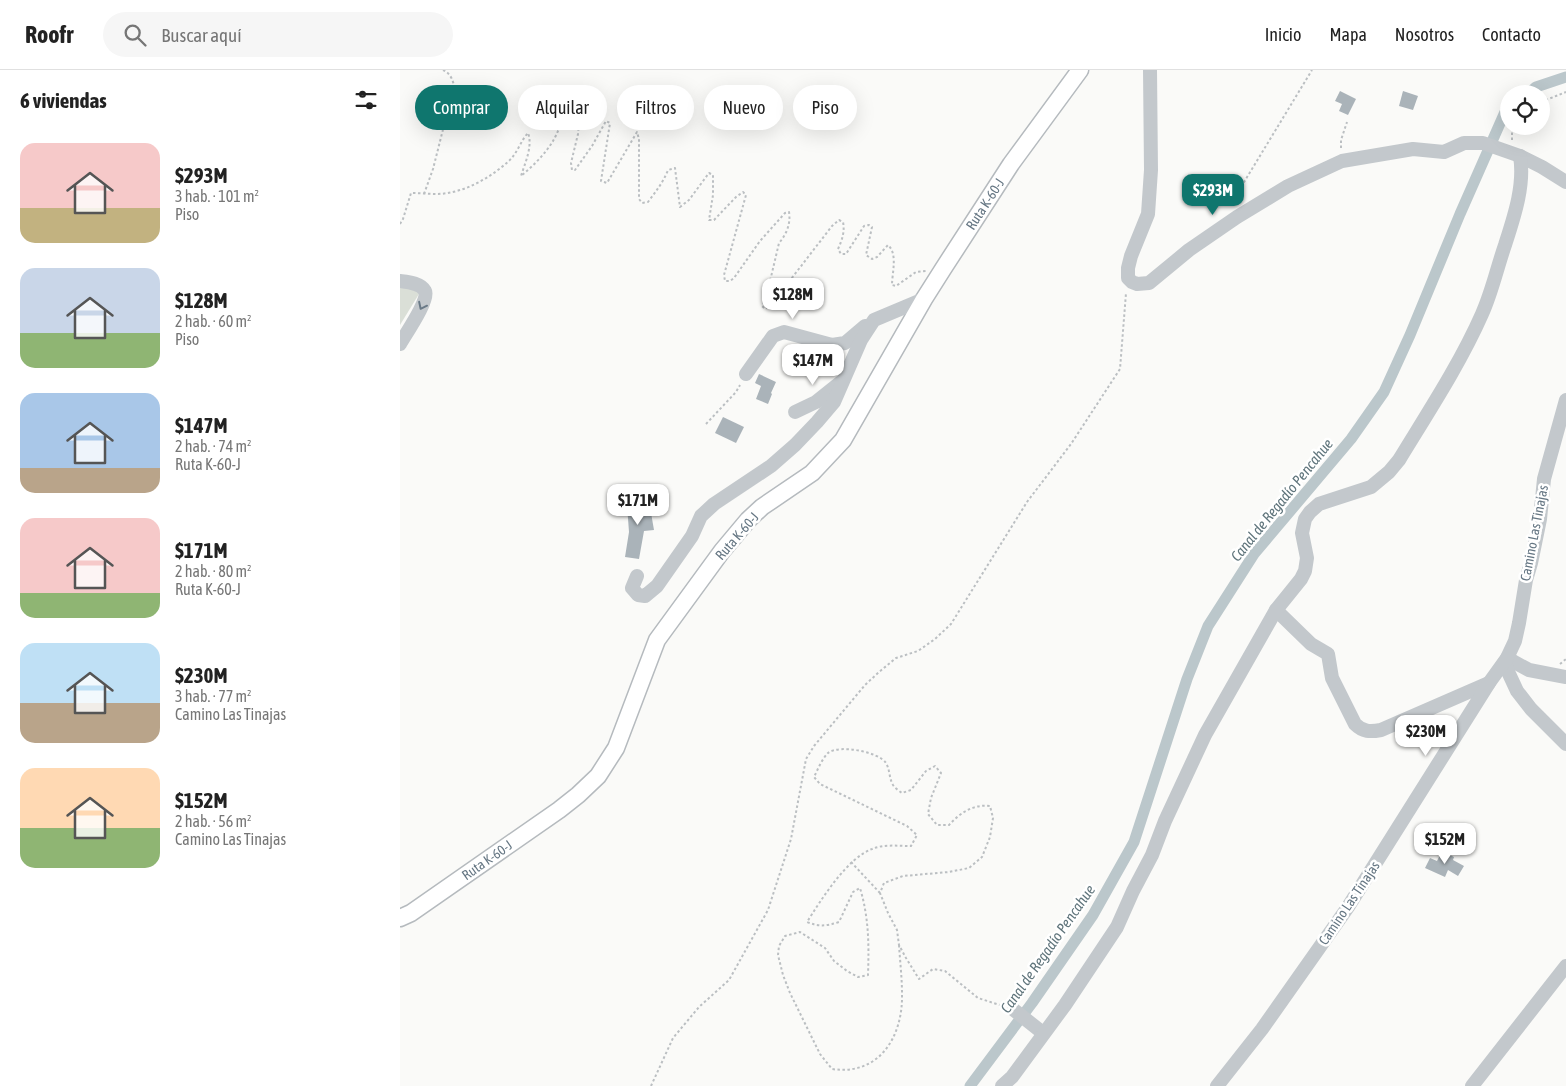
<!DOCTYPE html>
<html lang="es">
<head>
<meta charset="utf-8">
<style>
  :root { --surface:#fff; --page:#f6f6f6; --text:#222; --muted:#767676; --line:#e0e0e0; --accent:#0f766e }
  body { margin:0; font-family:"Asap Condensed",sans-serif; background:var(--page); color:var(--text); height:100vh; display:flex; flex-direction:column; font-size:19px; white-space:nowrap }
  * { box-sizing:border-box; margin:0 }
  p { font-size:16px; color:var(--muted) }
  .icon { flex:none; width:28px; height:28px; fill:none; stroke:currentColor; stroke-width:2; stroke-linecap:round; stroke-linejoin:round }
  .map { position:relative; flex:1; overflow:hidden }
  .side { display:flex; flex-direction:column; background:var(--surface); width:400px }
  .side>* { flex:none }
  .banner { position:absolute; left:15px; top:15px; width:475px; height:45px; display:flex; gap:10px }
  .controls { position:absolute; left:1100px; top:15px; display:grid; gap:10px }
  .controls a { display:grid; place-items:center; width:50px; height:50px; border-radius:50%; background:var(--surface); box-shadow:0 5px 20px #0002; font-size:25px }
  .price { position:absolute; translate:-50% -42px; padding:0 11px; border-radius:10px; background:#fff; color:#222; font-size:16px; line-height:32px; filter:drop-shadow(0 1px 2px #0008) }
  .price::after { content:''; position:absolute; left:50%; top:30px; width:15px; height:11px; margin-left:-8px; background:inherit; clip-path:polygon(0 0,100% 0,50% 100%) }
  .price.selected { background:var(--accent); color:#fff }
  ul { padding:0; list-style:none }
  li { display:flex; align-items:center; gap:15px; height:125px; padding:0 20px }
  li span { display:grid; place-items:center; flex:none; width:140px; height:100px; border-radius:15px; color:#555 }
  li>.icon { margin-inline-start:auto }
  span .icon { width:60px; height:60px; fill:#fffc; stroke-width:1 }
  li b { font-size:21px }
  h2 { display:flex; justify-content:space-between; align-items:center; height:60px; padding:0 20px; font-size:21px }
  .chip { padding:0 18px; border-radius:22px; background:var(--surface); box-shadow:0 5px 20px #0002; font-size:18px; line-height:45px }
  .chip.selected { background:var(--accent); color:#fff }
  header { display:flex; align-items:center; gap:30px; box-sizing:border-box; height:70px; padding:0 25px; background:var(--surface); border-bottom:1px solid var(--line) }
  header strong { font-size:24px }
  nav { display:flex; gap:28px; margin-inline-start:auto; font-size:18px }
  .search { width:350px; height:45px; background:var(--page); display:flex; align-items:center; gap:12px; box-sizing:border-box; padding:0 18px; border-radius:28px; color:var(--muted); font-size:19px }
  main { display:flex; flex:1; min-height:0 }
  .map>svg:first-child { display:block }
</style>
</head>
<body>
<header>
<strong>Roofr</strong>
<div class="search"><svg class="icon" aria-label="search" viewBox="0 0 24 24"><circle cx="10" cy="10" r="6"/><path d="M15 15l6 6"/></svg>Buscar aquí</div>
<nav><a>Inicio</a><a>Mapa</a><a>Nosotros</a><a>Contacto</a></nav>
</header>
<main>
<section class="side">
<h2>6 viviendas<svg class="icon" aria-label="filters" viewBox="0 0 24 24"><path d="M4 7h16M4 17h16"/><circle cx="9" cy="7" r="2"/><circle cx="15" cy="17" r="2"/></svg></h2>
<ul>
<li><span style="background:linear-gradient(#f6c9c9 65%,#c2b280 0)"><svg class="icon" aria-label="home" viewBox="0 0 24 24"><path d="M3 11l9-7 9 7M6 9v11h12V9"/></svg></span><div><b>$293M</b><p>3 hab. · 101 m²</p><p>Piso</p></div></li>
<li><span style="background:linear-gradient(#c9d6e8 65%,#8fb573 0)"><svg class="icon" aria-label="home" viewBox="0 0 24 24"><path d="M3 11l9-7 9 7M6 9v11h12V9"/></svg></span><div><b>$128M</b><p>2 hab. · 60 m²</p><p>Piso</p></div></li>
<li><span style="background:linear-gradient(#a9c7e8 75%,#b9a48a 0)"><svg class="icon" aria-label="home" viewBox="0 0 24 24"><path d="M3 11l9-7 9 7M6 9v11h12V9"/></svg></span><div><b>$147M</b><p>2 hab. · 74 m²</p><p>Ruta K-60-J</p></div></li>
<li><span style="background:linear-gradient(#f6c9c9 75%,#8fb573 0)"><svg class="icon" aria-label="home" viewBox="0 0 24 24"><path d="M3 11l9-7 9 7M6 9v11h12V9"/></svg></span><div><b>$171M</b><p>2 hab. · 80 m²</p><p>Ruta K-60-J</p></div></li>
<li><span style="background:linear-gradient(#bfe0f5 60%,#b9a48a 0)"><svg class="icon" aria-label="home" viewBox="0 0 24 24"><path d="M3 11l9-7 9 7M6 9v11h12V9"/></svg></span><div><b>$230M</b><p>3 hab. · 77 m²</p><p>Camino Las Tinajas</p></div></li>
<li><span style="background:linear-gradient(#ffd9b3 60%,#8fb573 0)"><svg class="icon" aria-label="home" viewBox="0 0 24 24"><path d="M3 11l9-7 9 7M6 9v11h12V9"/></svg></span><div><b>$152M</b><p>2 hab. · 56 m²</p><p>Camino Las Tinajas</p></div></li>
</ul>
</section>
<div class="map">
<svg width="1166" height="1016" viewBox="0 0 1166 1016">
  <rect width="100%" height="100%" fill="#fafaf8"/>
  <!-- green -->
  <polygon fill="#dadfd7" points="0,215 17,220 19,224 0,255"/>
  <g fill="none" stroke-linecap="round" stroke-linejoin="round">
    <!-- canal -->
    <g stroke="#bbc7cb" stroke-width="11">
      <polyline points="1128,24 1136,17 1166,7"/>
      <polyline points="570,1016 632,933 693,845 734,772 787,609 808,556 854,484 951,369 984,322 1010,265 1060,144 1105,42 1109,40"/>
    </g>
  </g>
  <!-- building -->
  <g fill="#aab3b9">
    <polygon points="940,21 956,29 948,45 939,41 942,34 935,31"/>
    <polygon points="1003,21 1018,26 1013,40 999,36"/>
    <polygon points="359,304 376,312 371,323 372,324 368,334 356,329 361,316 355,313"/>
    <polygon points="323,347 344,357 336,373 315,363"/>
    <polygon points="232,424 240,424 242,437 250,437 254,460 244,461 239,489 225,487 229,462 227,435 233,435"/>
    <polygon points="1042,781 1054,787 1053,790 1064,796 1058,806 1048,800 1045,807 1025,798 1030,788 1037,791"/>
  </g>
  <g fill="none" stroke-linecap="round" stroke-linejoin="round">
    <!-- major casing -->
    <g stroke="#b5babe" stroke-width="19">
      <polyline id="major" points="0,848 11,843 159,740 178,725 198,706 216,678 257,570 322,481 348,450 362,437 412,403 443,370 524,229 543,199 611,94 680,0"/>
    </g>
    <!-- path -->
    <g stroke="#bbbfc2" stroke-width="2" stroke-dasharray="2.5 2.5" stroke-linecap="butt">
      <polyline points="1141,32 1166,22"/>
      <polyline points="1112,70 1112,60 1114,56"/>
      <polyline points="941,78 941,70 947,52"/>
      <path d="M24 124 33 99 54 16C53 10 50 3 43 0"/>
      <polyline points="836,135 835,127 912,0"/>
      <path d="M0 154 3 149 11 123C20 123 29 124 38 124 65 123 92 107 111 89 118 81 122 69 128 63 133 76 125 93 121 106 133 96 145 84 153 71 161 58 168 28 182 22L178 64 171 93 172 100H175L192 76 206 51 210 53 201 111 207 113 237 62 239 69V129L242 133 248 132C256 121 263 113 268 100L275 98 280 137 289 130 309 103 313 105V125L309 150H314L336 127 343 122 346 125 324 205 325 211H330L334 208 360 171 385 143 389 142C391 154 386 165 379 173L367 224 362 236 365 239 371 235 432 156 439 150 443 152C445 162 442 170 438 179L441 184H446L464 156 469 155 472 157 466 185 472 189 477 187 488 175C498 184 492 203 492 215L496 216 516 202 526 201"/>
      <polyline points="306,354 336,322 340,315"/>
      <polyline points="1160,594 1166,589"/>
      <polyline points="451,792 480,823"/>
      <path d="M499 875C500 891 502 908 502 924 503 967 479 1006 432 999L420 984 390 923 383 905 378 885 379 876 385 866 400 862 425 878 434 891 447 901 458 907 468 905C469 875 469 848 460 818L453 822 439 852C427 856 419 857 407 852 421 830 447 788 472 779 483 774 499 776 511 776L517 765 507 756 420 714 414 707C418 699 422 689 428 683 439 674 479 682 486 693 490 700 489 708 493 715 495 718 499 721 502 723L511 720 526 701 535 696 541 703 531 728 528 744 537 755H549C560 743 573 734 590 736L593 748 590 767 582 787 569 798 549 802 503 806 484 813 480 823 488 843 497 860 499 875 506 888 519 909 533 899 545 901 578 928 603 936"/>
      <polyline points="251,1016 273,968 299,937 329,910 368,840 391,769 406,689 414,676 465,615 479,602 496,588 518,581 535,569 551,554 627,432 671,374 720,299 726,223"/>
    </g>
    <!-- minor -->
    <g stroke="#c3c8cc" stroke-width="14">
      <polyline points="750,0 751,100 748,144 731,186 728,198 728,208 732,212 737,214 749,213 789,180 837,147 888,116 942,91 1013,79 1044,82 1064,73 1083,73 1120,86 1142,97 1166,112"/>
      <path d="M0 211C8 212 21 213 25 221 30 229 5 265 0 274"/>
      <polyline points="346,304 373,266 384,262 432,275 445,273 465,256"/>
      <polyline points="395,342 416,332 441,312"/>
      <polyline points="237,506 232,518 238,525 245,526 257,516 292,466 301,446 314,434 371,396 395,375 417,352 434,332 461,270 474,250 524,229"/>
      <path d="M876 540 911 574 928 584 932 608 955 654C963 662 970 662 981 660L1089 613"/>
      <polyline points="1107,588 1129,600 1166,607"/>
      <polyline points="1104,593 1117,621 1131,639 1166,674"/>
      <polyline points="614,940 643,963"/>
      <path d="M602 1016 612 1007 665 935 717 857 733 821 752 785 765 751 805 665 876 540 901 509 905 501 907 488 902 463 905 449 910 442 919 434 971 417 989 402 999 390C1027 344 1060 294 1082 244 1092 222 1097 198 1105 175 1114 147 1125 115 1120 86"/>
      <polyline points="817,1016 862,959 948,837 1089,613 1107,588 1115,571 1119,553 1126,510 1131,493 1140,449 1144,409 1166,330"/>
      <polyline points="1072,1016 1166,896"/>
    </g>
    <!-- major -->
    <use href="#major" stroke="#fff" stroke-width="16"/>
  </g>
  <!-- one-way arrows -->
  <defs><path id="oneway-chevron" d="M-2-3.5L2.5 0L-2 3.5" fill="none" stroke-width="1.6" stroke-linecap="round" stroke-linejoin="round" transform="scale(1.25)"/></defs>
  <use stroke="#6a7a87" href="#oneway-chevron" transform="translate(22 236) rotate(116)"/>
  <g text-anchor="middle" stroke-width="5" stroke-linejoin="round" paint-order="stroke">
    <!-- street labels -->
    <g font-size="14" fill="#657683" stroke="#fff">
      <text transform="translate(585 134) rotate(-57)" y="5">Ruta K-60-J</text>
      <text transform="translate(1134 463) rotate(-79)" y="5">Camino Las Tinajas</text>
      <text transform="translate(337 466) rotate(-49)" y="5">Ruta K-60-J</text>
      <text transform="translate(87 790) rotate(-35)" y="5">Ruta K-60-J</text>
      <text transform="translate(949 833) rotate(-56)" y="5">Camino Las Tinajas</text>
    </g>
    <!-- water labels -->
    <g font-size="15" font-style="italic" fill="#60757c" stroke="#fff">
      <text transform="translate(882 430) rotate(-51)" y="5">Canal de Regadío Pencahue</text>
      <text transform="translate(648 879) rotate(-55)" y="5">Canal de Regadío Pencahue</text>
    </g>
  </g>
</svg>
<div class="controls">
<a><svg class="icon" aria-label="locate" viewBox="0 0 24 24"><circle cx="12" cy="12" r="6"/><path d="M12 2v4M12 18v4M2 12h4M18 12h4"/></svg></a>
</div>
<b class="price selected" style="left:813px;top:146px">$293M</b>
<b class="price" style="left:393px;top:250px">$128M</b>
<b class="price" style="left:413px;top:316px">$147M</b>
<b class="price" style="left:238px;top:456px">$171M</b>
<b class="price" style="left:1026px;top:687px">$230M</b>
<b class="price" style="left:1045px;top:795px">$152M</b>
<div class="banner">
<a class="chip selected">Comprar</a>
<a class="chip">Alquilar</a>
<a class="chip">Filtros</a>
<a class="chip">Nuevo</a>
<a class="chip">Piso</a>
</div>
</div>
</main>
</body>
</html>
